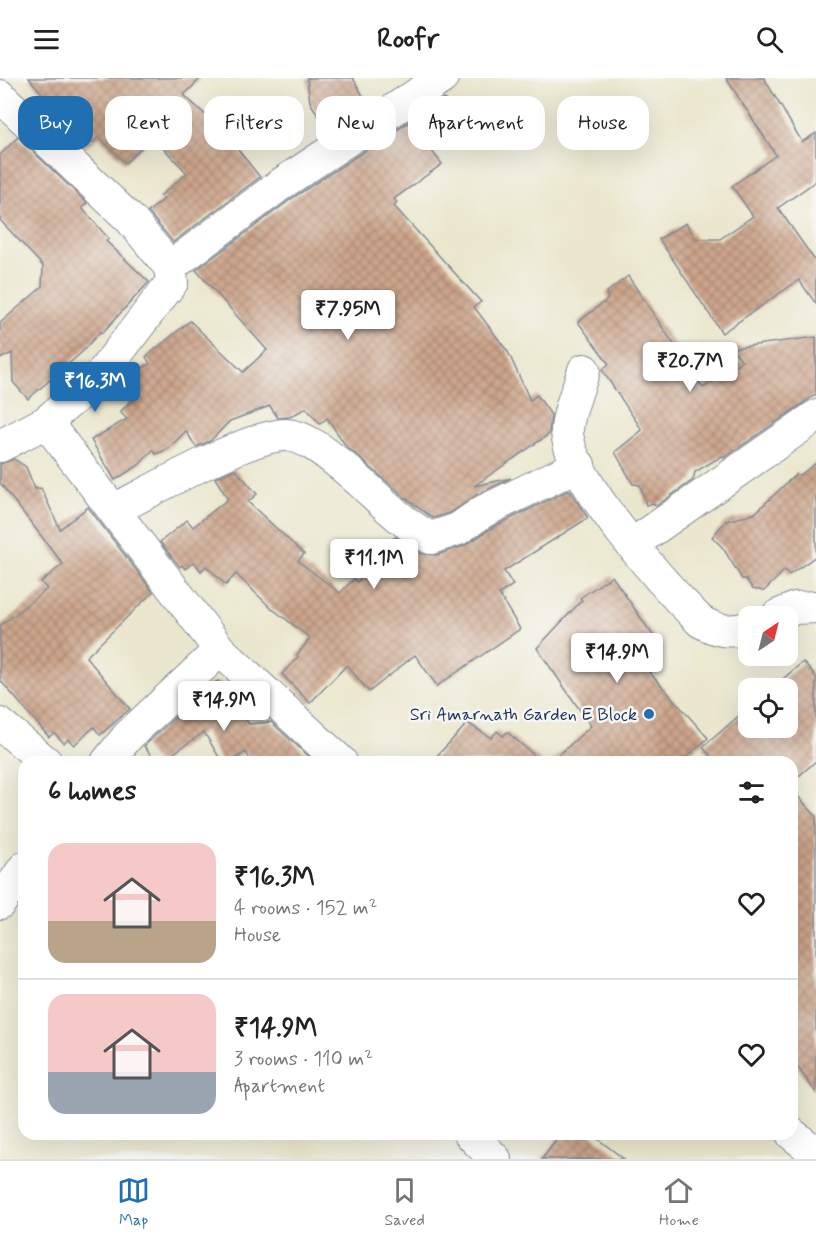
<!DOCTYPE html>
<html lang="en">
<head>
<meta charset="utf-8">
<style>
  :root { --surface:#fff; --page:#f6f6f6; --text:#222; --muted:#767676; --line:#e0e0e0; --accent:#1f6fb2 }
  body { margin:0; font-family:Mynerve,sans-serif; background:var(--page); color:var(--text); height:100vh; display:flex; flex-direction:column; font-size:22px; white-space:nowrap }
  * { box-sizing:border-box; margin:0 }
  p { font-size:20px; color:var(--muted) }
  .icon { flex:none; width:33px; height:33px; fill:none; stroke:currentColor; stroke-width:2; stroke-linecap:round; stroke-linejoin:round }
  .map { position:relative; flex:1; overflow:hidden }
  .panel { position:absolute; left:18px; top:678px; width:780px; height:384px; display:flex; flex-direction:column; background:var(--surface); border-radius:18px; box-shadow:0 6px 24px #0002 }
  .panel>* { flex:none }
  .top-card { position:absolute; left:18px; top:18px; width:780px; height:54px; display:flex; gap:12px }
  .needle { width:39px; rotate:35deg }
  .controls { position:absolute; left:738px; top:528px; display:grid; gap:12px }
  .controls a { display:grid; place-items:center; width:60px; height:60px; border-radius:12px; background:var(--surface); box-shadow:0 6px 24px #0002; font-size:30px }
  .price { position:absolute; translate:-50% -51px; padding:0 14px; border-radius:6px; background:#fff; color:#222; font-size:20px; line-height:39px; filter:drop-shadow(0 2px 3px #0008) }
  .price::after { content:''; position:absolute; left:50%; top:36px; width:18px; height:14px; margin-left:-9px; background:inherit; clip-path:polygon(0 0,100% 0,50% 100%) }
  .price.active { background:var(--accent); color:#fff }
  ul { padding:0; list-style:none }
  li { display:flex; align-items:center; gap:18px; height:150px; padding:0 30px }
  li+li { border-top:2px solid var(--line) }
  li span { display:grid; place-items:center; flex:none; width:168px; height:120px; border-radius:18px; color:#555 }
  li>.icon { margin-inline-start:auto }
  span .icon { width:72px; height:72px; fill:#fffc; stroke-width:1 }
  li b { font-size:26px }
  h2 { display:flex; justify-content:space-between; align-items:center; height:72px; padding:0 30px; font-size:26px }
  .tag { padding:0 21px; border-radius:18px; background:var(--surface); box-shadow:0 6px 24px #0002; font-size:21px; line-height:54px }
  .tag.active { background:var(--accent); color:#fff }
  header { display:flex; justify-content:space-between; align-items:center; height:78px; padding:0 30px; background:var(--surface); font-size:27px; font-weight:700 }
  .tab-bar { display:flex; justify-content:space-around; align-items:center; height:84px; border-top:2px solid var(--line); background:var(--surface); font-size:16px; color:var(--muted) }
  .tab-bar a { display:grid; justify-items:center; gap:3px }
  .tab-bar .active { color:var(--accent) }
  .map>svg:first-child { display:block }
</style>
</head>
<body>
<header><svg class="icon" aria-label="menu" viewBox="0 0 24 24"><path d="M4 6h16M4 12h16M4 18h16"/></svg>Roofr<svg class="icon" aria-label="search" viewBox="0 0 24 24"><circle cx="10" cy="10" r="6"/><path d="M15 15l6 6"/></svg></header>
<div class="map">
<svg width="816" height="1081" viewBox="0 0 816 1081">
  <defs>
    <pattern id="building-cross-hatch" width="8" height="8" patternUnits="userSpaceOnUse" patternTransform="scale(1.5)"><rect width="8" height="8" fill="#cda58a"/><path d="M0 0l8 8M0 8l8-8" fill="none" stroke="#a68774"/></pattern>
  </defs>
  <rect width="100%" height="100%" fill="#f6f6f2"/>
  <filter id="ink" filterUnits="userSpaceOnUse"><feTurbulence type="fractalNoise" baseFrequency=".0167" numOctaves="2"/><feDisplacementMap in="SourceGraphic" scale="12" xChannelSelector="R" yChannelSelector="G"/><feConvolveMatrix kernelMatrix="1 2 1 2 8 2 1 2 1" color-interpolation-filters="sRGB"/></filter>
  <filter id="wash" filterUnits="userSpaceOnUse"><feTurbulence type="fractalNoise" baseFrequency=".008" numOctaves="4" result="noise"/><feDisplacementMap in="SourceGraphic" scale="24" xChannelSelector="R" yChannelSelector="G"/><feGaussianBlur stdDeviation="1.35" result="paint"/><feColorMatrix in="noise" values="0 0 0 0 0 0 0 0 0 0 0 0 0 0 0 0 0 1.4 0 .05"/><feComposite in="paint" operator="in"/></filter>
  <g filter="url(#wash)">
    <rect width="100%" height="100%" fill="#ebe7ce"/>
    <g id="blocks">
      <!-- building -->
      <g fill="url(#building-cross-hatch)">
        <polygon points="29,0 201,0 184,17 224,54 260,99 173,164 148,134 164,121 160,118 187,95 153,59 125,85 99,59 83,72 43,34 51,26"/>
        <polygon points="307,0 353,0 368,27 328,54 310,24"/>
        <polygon points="726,0 764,0 802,64 816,55 816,103 778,130 816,184 816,226 799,202 722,255 659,161 686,145 696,161 720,161 753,138 732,108 776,77"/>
        <polygon points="444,21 457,39 424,63 442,86 394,121 397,125 394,128 481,224 474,229 508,274 530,322 537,317 551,337 549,356 474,408 511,400 476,417 450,435 433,440 408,422 346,368 327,340 320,346 306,330 290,339 278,340 270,328 230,343 210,363 196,369 186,353 168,371 156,376 153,372 139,387 115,402 91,362 127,341 120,334 131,323 129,316 139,292 150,286 146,279 190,243 243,294 267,272 196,192 294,119"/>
        <polygon points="18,59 87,125 82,130 109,161 106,163 149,204 102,255 100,254 81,275 28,321 13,304 12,275 0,281 0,245 42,209 43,188 0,142 0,77"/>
        <polygon points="628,198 703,310 742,283 732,270 816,259 816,316 724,380 722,378 695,394 693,402 656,428 653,425 646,427 640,407 633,406 615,374 642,352 602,292 609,286 578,244 608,221 606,215"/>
        <polygon points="14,381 26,389 35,411 41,410 60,451 88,429 153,514 86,579 130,631 100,657 94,649 74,667 68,661 64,665 54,655 49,659 0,602 0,548 47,511 41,504 63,486 0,405 0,386"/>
        <polygon points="816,385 816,478 789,497 785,492 764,513 753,511 746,501 742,501 723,470 712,459 726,443 754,436 796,396 800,397"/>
        <polygon points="235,391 257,416 248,424 304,476 298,483 340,515 354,501 357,504 392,467 389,463 396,459 422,476 437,477 464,468 493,449 569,412 588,440 504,493 513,507 499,516 520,551 437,608 415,577 369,614 347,587 310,625 282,596 298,579 297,577 310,560 270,529 236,496 226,507 206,488 201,493 194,484 185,491 182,487 180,489 160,464 187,442 193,449 228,421 215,400"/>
        <polygon points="612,498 663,572 643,587 708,660 681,684 551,684 591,648 537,570 582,522 580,520"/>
        <polygon points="803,584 816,599 816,683 792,704 792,684 715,684 703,669 748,630 748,650 788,650 788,610 772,610"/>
        <polygon points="218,603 249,646 271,644 315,684 251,684 246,674 229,684 222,684 204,654 161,684 156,684 144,668 207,609"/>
        <polygon points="468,645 491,660 497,653 503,658 507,654 542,684 431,684"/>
        <polygon points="792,712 816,738 816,1015 792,981"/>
        <polygon points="561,1056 591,1056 624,1081 542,1081"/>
      </g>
    </g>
  </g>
  <g filter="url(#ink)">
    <use href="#blocks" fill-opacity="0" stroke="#838b96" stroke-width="1.5"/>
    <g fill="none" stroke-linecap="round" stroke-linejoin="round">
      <!-- street casing -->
      <g stroke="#838b96" stroke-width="34">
        <g id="street">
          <polyline points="0,18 131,142 170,189 172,204 99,299 46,344 220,572 341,684"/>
          <polyline points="170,189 284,104 442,0"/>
          <path d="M584 292C579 308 567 337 567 353 568 401 665 508 700 543 717 553 729 555 748 550"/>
          <polyline points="0,368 46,344"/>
          <path d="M114 432C149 414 251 356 286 357 306 358 327 376 342 388 371 411 398 444 431 460L458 451 484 433 579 387"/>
          <polyline points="633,466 816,338"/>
          <polyline points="777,538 795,530 816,529"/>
          <polyline points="0,646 46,684"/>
          <polyline points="107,684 128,658 220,572"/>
          <polyline points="0,825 24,790"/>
          <polyline points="470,1056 495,1081"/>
          <polyline points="792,1056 816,1075"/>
        </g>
      </g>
      <!-- street -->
      <use href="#street" stroke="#fff" stroke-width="32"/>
    </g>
  </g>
  <!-- markers -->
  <circle fill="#1f6fb2" stroke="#f6f6f2" stroke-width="2" cx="649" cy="636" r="6"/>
  <g text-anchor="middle" stroke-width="5" stroke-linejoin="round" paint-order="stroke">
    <!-- poi labels -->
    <g font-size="18" fill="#1b2f5e" stroke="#f6f6f2" text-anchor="end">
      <text x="637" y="642">Sri Amarnath Garden E Block</text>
    </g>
  </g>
</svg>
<div class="controls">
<a><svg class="needle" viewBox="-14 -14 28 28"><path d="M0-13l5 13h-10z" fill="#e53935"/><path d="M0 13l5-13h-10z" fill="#767676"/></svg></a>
<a><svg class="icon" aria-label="locate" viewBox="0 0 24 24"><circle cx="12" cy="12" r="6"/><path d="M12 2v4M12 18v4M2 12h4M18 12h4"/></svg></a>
</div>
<b class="price" style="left:348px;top:263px">₹7.95M</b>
<b class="price" style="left:690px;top:315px">₹20.7M</b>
<b class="price active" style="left:95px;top:335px">₹16.3M</b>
<b class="price" style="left:374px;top:512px">₹11.1M</b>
<b class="price" style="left:617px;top:606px">₹14.9M</b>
<b class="price" style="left:224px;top:654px">₹14.9M</b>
<div class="top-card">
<a class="tag active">Buy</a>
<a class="tag">Rent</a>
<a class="tag">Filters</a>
<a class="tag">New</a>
<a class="tag">Apartment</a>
<a class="tag">House</a>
</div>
<section class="panel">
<h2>6 homes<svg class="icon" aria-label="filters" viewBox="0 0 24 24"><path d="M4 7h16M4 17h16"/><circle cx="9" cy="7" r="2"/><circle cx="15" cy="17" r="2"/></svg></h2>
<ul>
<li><span style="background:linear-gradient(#f6c9c9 65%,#b9a48a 0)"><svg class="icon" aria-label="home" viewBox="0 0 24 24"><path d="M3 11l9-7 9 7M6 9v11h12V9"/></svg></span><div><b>₹16.3M</b><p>4 rooms · 152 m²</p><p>House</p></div><svg class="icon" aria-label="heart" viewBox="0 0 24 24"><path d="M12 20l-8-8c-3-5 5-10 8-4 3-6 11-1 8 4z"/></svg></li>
<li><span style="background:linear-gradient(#f6c9c9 65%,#9aa5b1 0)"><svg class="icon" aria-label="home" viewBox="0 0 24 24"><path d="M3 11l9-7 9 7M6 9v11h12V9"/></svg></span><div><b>₹14.9M</b><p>3 rooms · 110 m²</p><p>Apartment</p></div><svg class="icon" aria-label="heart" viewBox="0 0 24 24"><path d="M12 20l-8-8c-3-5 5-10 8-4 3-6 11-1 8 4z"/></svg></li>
</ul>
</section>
</div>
<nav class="tab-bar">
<a class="active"><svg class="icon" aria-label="map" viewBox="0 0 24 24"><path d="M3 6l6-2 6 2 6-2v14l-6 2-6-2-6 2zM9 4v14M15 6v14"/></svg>Map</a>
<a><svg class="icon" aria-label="saved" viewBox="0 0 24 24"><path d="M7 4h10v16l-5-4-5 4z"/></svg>Saved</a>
<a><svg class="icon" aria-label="home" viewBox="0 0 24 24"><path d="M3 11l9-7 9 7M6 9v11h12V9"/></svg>Home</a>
</nav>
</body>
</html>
